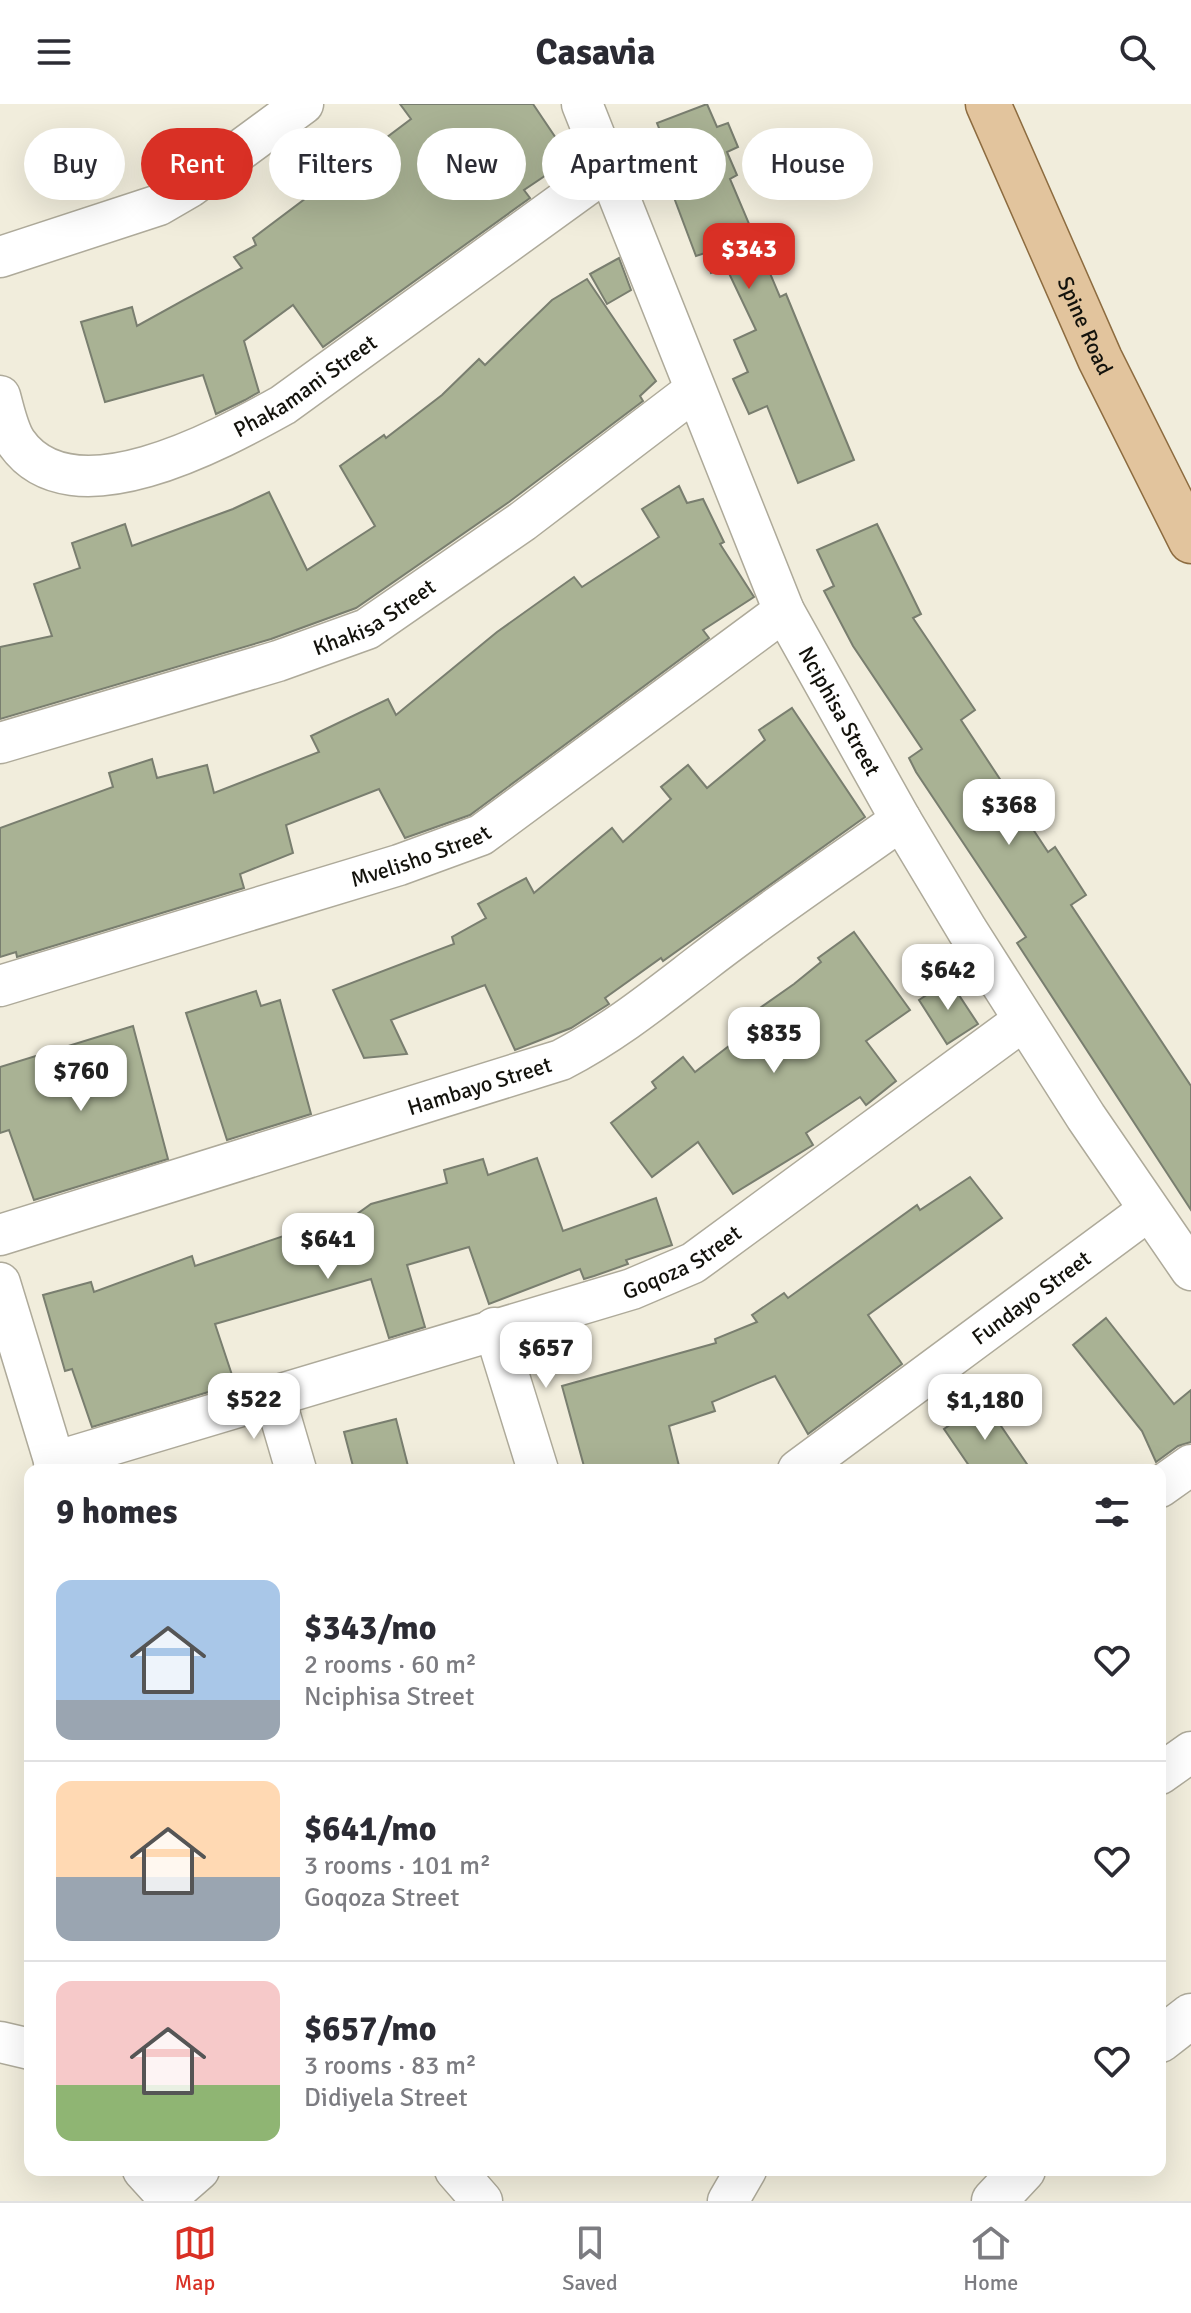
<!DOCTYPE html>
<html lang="en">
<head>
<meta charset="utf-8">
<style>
  :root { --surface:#fff; --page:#f2f2f3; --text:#2b2b33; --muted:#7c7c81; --line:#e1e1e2; --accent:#d93025 }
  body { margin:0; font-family:Signika,sans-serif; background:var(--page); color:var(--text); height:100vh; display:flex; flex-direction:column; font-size:30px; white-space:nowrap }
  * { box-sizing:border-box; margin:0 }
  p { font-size:26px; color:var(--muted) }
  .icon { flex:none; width:44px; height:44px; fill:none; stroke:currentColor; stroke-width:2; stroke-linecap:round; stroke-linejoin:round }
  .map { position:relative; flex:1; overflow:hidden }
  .details { position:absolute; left:24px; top:1360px; width:1142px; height:712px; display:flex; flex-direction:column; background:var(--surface); border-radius:16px; box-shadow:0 8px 32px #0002 }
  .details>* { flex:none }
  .banner { position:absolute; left:24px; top:24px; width:1144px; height:72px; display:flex; gap:16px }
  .price { position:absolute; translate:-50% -68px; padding:0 18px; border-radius:16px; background:#fff; color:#222; font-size:26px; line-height:52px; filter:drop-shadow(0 2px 4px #0008) }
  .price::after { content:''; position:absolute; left:50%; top:48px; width:24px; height:18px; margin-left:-12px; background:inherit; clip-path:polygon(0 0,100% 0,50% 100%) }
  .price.current { background:var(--accent); color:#fff }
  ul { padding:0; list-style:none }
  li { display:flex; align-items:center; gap:24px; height:200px; padding:0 32px }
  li+li { border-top:2px solid var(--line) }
  li span { display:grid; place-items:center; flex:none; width:224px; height:160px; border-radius:16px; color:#555 }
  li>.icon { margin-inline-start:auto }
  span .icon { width:96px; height:96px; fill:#fffc; stroke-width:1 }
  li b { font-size:34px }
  h2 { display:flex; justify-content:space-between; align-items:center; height:96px; padding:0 32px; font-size:34px }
  .chip { padding:0 28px; border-radius:36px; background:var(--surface); box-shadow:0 8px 32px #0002; font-size:28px; line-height:72px }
  .chip.current { background:var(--accent); color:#fff }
  header { display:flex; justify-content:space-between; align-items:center; height:104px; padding:0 32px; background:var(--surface); font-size:36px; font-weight:700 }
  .tab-bar { display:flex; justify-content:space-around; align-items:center; height:112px; border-top:2px solid var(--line); background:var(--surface); font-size:22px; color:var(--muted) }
  .tab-bar a { display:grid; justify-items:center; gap:4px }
  .tab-bar .current { color:var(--accent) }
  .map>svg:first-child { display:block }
</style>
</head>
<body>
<header><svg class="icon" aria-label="menu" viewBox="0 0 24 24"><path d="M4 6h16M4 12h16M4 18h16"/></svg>Casavia<svg class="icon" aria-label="search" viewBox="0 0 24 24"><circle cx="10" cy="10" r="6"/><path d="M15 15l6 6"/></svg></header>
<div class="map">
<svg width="1191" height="2097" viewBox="0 0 1191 2097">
  <rect width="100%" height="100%" fill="#f1eddc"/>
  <!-- building -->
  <g fill="#a9b294" stroke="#797e6f" stroke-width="2">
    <polygon points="400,0 533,0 570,55 524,86 530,94 323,243 293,201 244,237 259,288 245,296 216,310 203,271 105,298 81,218 132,203 137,222 242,164 234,153 256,141 253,134 411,15"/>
    <polygon points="707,0 717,23 728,19 738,43 727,48 737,71 730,75 780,193 786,190 854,356 798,379 767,302 749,310 733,275 748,268 734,236 756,226 726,163 711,169 705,149 696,152 667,75 648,84 637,52 666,42 657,19"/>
    <polygon points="619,154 631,186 607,200 590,170"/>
    <polygon points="587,175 656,277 640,292 643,297 509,398 356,504 271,535 0,615 0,543 52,532 34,480 80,464 72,439 125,420 132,442 233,405 269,388 307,466 375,422 340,362 384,331 386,334 442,291 479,255 485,261 552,196"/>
    <polygon points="679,382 687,399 703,395 724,438 720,440 754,493 703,526 709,534 470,711 405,734 379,685 286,721 293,749 240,770 244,784 17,853 16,848 0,853 0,724 113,683 109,669 152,655 157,674 207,661 214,689 319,648 311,632 388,595 396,611 497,528 574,473 582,483 659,433 642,405"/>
    <polygon points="877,420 921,510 913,514 975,606 961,616 1048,748 1055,743 1086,791 1071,801 1191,982 1191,1106 1017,839 1026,833 916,668 909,654 922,645 853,542 824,487 834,482 817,446"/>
    <polygon points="792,604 865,713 663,857 661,854 605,894 609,900 571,924 515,946 485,881 391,916 407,950 364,954 333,886 454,840 452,833 486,814 478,800 526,774 534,789 612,724 623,738 671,695 661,683 688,661 707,684 765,636 759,626"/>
    <polygon points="854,828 910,906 866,937 896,977 866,1001 860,993 806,1029 813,1041 733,1090 698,1038 652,1073 611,1019 656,984 652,978 683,953 695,968 751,925 757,906 794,880 821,858 818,854"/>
    <polygon points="949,876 978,920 947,940 919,896"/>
    <polygon points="256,887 261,902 280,896 311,1010 227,1036 186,909"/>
    <polygon points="133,922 168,1055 34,1096 9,1026 0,1029 0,963"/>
    <polygon points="537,1054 563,1127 656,1094 672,1141 626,1156 628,1160 594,1172 584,1175 580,1165 489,1200 469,1143 407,1161 425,1223 389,1234 371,1175 215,1220 235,1280 92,1323 72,1265 65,1267 43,1191 91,1178 94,1188 192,1152 195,1162 328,1117 332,1128 371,1100 447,1079 444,1066 483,1055 488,1071"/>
    <polygon points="970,1073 1002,1114 868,1211 902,1260 808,1330 775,1272 712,1298 715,1307 669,1322 680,1366 585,1366 562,1282 716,1239 715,1235 757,1218 752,1211 784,1189 788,1194 917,1101 920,1106"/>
    <polygon points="1106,1214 1174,1300 1191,1286 1191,1338 1178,1342 1156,1358 1142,1327 1073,1241"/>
    <polygon points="984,1297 1031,1366 972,1366 944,1325"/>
    <polygon points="396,1315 409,1366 354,1366 344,1328"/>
  </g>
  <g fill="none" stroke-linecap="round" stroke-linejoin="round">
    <!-- minor casing -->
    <g stroke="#aeaa9a" stroke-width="43">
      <g id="minor">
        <path id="s1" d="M582 0 784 507 901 716 967 826 1086 1013 1191 1166"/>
        <polyline points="0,153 159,101 190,83 303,0"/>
        <path id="s2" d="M0 292C4 306 8 326 16 338 71 418 220 336 283 301L606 67"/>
        <path id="s3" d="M0 639 278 557 367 525 523 417 695 286"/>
        <path id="s4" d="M0 882 399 761 481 731 784 507"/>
        <path id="s5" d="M0 1131 561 956C613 929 655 895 702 859 766 809 834 764 901 716"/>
        <polyline points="0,1179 57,1366"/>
        <polyline points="494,1224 538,1366"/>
        <polyline points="274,1291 296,1366"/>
        <path id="s6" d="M54 1358 632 1185 693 1159 1024 916"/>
        <path id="s7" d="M798 1366 1149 1106"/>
        <polyline points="1160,1383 1191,1361"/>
        <polyline points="1160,1670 1191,1648"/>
        <polyline points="0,1938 30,1945"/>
        <polyline points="143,2066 171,2097"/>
        <polyline points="455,2066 482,2097"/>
        <polyline points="168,2093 199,2066"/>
        <polyline points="728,2097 746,2066"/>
      </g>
    </g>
    <!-- secondary casing -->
    <g stroke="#aeaa9a" stroke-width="47">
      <g id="secondary">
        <polyline points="1160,1936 1191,1912"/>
        <polyline points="994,2097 1023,2066"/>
      </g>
    </g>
    <!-- primary casing -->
    <g stroke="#8d6c40" stroke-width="47">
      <g id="primary">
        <path id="s8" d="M988 0 1100 255 1191 437"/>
      </g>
    </g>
    <!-- minor -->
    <use href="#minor" stroke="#fff" stroke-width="40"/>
    <!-- secondary -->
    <use href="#secondary" stroke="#fff" stroke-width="44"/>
    <!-- primary -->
    <use href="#primary" stroke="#e2c49d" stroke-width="44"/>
  </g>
  <g text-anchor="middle" stroke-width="6" stroke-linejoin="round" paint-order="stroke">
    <!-- street labels -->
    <g font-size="22" fill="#13120c" stroke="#fff">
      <text dy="8" stroke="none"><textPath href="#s8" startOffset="242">Spine Road</textPath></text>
      <text dy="8" stroke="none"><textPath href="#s2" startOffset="370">Phakamani Street</textPath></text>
      <text dy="8" stroke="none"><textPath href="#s3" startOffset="396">Khakisa Street</textPath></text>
      <text dy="8" stroke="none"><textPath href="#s1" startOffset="660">Nciphisa Street</textPath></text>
      <text dy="8" stroke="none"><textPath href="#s4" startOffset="440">Mvelisho Street</textPath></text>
      <text dy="8" stroke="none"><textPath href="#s5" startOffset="502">Hambayo Street</textPath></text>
      <text dy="8" stroke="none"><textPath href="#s6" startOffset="660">Goqoza Street</textPath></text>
      <text dy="8" stroke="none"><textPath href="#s7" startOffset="290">Fundayo Street</textPath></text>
    </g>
  </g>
</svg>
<b class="price current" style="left:749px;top:187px">$343</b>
<b class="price" style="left:1009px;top:743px">$368</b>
<b class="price" style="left:948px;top:908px">$642</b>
<b class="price" style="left:774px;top:971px">$835</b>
<b class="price" style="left:81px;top:1009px">$760</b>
<b class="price" style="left:328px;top:1177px">$641</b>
<b class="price" style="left:546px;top:1286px">$657</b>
<b class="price" style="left:254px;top:1337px">$522</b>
<b class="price" style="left:985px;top:1338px">$1,180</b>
<div class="banner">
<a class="chip">Buy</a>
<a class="chip current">Rent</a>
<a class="chip">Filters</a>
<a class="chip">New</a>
<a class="chip">Apartment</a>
<a class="chip">House</a>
</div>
<section class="details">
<h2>9 homes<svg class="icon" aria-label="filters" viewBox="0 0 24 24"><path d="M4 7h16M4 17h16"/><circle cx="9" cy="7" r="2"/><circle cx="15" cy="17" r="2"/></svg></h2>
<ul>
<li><span style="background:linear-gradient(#a9c7e8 75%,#9aa5b1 0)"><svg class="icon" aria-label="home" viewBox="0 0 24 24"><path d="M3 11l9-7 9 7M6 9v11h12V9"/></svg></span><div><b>$343/mo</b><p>2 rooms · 60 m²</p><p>Nciphisa Street</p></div><svg class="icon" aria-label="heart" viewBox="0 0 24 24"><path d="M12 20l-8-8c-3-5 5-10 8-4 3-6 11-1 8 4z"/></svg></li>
<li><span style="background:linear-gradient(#ffd9b3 60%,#9aa5b1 0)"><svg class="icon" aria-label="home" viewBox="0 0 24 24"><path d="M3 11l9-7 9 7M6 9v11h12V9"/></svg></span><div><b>$641/mo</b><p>3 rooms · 101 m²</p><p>Goqoza Street</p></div><svg class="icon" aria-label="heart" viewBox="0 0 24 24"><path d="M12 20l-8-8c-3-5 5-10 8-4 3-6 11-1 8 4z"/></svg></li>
<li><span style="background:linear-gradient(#f6c9c9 65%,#8fb573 0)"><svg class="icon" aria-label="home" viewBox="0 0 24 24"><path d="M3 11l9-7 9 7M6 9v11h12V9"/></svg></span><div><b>$657/mo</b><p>3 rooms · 83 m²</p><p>Didiyela Street</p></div><svg class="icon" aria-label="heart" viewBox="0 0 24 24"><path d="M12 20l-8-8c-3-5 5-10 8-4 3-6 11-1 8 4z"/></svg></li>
</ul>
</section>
</div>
<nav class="tab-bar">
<a class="current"><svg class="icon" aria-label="map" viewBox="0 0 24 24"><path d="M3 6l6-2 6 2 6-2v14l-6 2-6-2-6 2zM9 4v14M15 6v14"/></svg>Map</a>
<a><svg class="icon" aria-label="saved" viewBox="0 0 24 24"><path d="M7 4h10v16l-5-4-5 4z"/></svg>Saved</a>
<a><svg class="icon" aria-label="home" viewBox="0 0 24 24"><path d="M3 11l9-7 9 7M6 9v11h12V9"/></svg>Home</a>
</nav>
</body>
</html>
